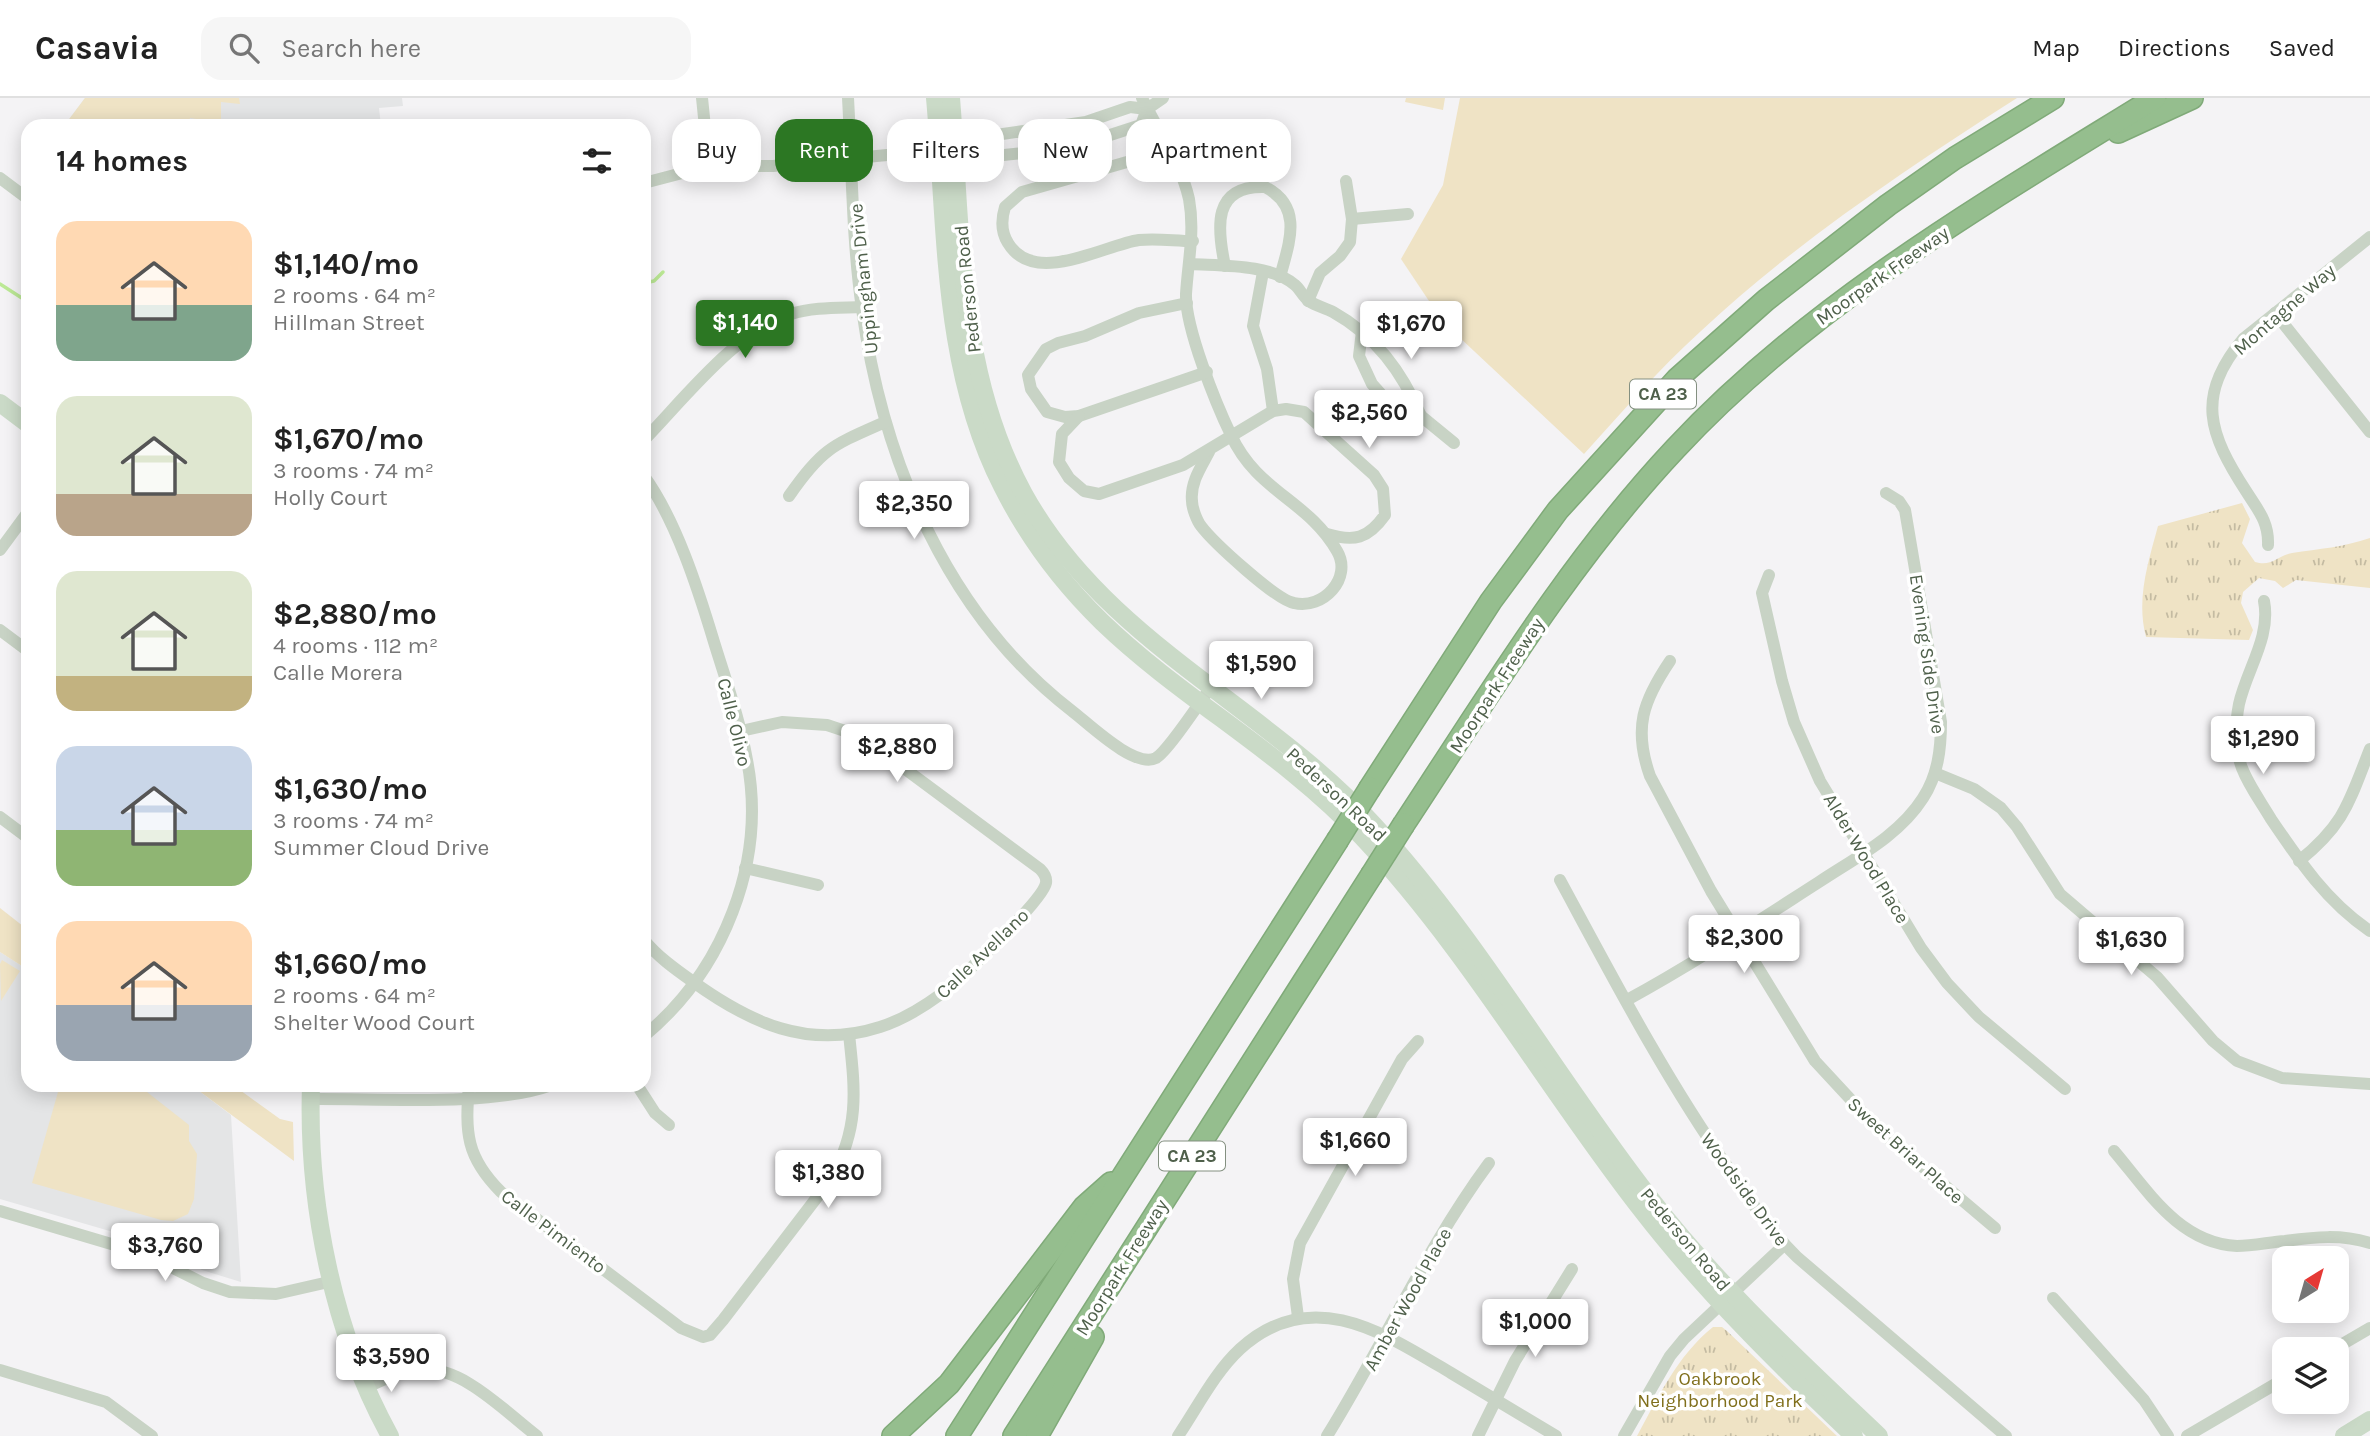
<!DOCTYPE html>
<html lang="en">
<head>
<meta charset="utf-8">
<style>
  :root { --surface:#fff; --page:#f6f6f6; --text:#222; --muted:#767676; --line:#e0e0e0; --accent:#2c7723 }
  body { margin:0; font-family:Karla,sans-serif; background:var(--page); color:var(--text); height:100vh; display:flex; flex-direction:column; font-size:26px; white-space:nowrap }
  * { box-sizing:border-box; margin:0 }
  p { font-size:23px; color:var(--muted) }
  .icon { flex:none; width:38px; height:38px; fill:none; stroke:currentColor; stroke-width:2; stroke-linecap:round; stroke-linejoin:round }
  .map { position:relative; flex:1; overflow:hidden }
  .panel { position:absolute; left:21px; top:21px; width:630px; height:973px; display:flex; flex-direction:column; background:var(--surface); border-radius:21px; box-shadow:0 4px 18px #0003 }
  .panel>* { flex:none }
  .top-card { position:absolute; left:672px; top:21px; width:665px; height:63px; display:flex; gap:14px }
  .needle { width:46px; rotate:37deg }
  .fabs { position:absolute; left:2272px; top:1148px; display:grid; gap:14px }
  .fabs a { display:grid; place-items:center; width:77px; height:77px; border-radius:14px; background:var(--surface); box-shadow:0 4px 18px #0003; font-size:35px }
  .price { position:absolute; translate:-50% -60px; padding:0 16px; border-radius:7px; background:#fff; color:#222; font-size:23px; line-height:46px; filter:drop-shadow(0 2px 4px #0008) }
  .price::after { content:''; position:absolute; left:50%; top:42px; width:21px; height:16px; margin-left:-10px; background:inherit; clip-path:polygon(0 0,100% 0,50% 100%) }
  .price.selected { background:var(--accent); color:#fff }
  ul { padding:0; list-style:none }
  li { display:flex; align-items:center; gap:21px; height:175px; padding:0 35px }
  li span { display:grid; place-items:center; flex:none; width:196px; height:140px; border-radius:21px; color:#555 }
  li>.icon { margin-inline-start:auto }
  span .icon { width:84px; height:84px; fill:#fffc; stroke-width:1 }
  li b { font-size:30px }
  h2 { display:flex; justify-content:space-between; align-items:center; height:84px; padding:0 35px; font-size:30px }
  .pill { padding:0 24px; border-radius:21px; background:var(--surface); box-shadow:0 4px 18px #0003; font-size:24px; line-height:63px }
  .pill.selected { background:var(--accent); color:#fff }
  header { display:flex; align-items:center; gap:42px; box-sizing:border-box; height:98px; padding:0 35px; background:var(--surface); border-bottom:2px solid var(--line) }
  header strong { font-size:33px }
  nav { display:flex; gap:38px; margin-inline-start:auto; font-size:24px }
  .search { width:490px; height:63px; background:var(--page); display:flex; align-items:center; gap:18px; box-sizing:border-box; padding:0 24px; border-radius:21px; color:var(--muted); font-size:26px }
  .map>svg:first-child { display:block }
</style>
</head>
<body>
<header>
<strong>Casavia</strong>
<div class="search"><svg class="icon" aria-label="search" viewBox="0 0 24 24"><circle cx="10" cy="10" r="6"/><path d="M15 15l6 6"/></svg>Search here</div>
<nav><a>Map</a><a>Directions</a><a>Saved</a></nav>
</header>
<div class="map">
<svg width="2370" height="1338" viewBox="0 0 2370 1338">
  <defs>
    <pattern id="park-tufts" width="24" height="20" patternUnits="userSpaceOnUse" patternTransform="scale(1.75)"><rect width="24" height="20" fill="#efe3c5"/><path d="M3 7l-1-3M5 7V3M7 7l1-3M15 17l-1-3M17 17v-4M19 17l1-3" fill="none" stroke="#c4bba2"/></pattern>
  </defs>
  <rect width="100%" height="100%" fill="#f4f3f5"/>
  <!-- education -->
  <g fill="#e4e5e6">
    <polygon points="85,0 402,0 403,8 379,10 381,28 395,28 64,28"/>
    <polygon points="0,854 28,872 28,987 191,987 231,1017 241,1184 202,1172 161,1148 0,1101"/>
  </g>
  <!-- grass -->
  <g fill="#efe3c5">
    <polygon points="85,0 239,0 240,6 221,4 221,25 190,20 188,28 64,28"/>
    <polygon points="1406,0 1445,0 1443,12 1405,4"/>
    <path d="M1460 0H2017C1908 70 1796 144 1701 233 1659 271 1622 314 1584 356L1443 224 1401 161 1443 87Z"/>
    <polygon points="0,810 28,832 28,872 0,854"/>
    <polygon points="2,862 20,873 1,903 0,866"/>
    <polygon points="60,987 144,987 147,994 189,1027 189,1043 197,1056 194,1101 188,1116 173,1123 161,1122 32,1085"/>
    <polygon points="191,987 233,987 280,1021 293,1024 294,1063"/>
  </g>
  <!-- park -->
  <g fill="url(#park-tufts)">
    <path d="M2242 405 2250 421 2242 445 2255 464C2272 469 2277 458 2292 455 2319 451 2344 449 2370 440V490L2296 482 2283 490 2275 483 2259 480 2243 494 2241 505 2253 532 2249 542 2146 539C2136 501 2148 465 2158 428Z"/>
    <path d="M1713 1229H1722L1727 1233 1837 1338H1637C1659 1298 1677 1258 1713 1229Z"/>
  </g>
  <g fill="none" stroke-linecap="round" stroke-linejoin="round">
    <!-- stream -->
    <g stroke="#bce995" stroke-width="3.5">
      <polyline points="644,185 654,183 663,174"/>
      <polyline points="0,186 28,204"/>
    </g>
    <!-- highway casing -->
    <g stroke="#80aa79" stroke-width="24">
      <g id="highway">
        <polyline points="2118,34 2192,0"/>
        <polyline points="1370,690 1491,503 1558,412 1677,281 1766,202 1888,107 1955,60 2053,0"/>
        <path d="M1404 726C1489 597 1569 464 1675 351 1811 205 1987 104 2155 0"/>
        <polyline points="893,1338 949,1286 1084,1109 1111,1085"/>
        <polyline points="957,1338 1337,743"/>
        <polyline points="1014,1338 1371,778"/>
        <polyline points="1037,1338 1093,1239"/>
      </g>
    </g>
    <!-- street -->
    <g stroke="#c8d3c5" stroke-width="12">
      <polyline points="702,0 709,68"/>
      <path d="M848 0C852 70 852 142 862 211 883 363 947 517 1072 613 1089 626 1135 671 1156 660 1168 653 1200 604 1211 589"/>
      <path d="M1142 0C1158 33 1181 65 1189 101 1195 134 1188 163 1186 196 1185 229 1216 306 1231 337 1257 394 1308 402 1337 453 1353 480 1323 512 1294 505 1276 502 1213 444 1201 428 1197 423 1192 410 1192 403 1190 385 1201 369 1209 354"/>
      <path d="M1169 52 1022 94 1005 109C1001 122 1001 134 1008 145 1034 189 1104 147 1139 142 1157 140 1175 143 1193 143"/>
      <polyline points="949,58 956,62 1070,50 1141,27 1147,11 1163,0"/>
      <polyline points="0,80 28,101"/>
      <polyline points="644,85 709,68 773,68 939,52 954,43 1086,24 1130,9 1147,11"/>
      <polyline points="1352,121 1408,116"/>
      <path d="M1191 166C1221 168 1271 166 1295 187 1300 191 1303 199 1309 203 1316 208 1326 210 1333 214 1376 238 1402 274 1421 318"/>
      <path d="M1225 168C1217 130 1212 87 1265 89 1304 109 1289 145 1280 179"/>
      <polyline points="1263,174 1253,228 1267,271 1273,313"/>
      <polyline points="1308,203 1320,175 1340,158 1350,144 1352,121 1346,83"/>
      <polyline points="1187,205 1139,215 1085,238 1058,245 1046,251 1028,277 1031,291 1047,314 1065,319 1079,318 1207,274"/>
      <polyline points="2275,215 2370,334"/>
      <polyline points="1362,233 1359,258 1372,286 1388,304 1421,318 1454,345"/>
      <path d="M1079 318 1062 336 1059 364 1069 380 1084 393 1099 396 1183 367 1273 313 1286 311 1304 314 1374 377 1383 391 1385 417C1368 441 1354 444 1327 436"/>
      <path d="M644 342C683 302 738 231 791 216 813 209 839 210 862 209"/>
      <path d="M644 378C676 422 698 491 714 544 726 583 740 622 747 662 767 764 723 873 644 938"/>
      <path d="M789 398C822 350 833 347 885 324"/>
      <path d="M2268 447C2269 424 2258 412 2246 393 2209 336 2195 298 2243 241L2370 139"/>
      <polyline points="0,452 28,414"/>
      <polyline points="1769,477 1762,495 1782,583 1794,624 1820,683 1921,850 1947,885 1979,919 2065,991"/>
      <path d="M2264 503C2271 539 2247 571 2239 606 2235 627 2234 649 2242 670 2249 688 2261 704 2271 721 2300 764 2327 804 2370 833"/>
      <polyline points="0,532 28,553"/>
      <path d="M1670 563C1643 603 1633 630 1650 678L1711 793 1815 963 1878 1031 1995 1130"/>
      <polyline points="1935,675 1974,691 2001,710 2017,729 2060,796 2157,879 2213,943 2237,963 2282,980 2370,986"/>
      <polyline points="0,719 28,740"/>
      <path d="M2299 763C2345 726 2349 704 2370 651"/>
      <polyline points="745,770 818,787"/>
      <path d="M1560 782C1613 880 1665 980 1729 1071 1750 1102 1770 1133 1797 1159L2006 1338"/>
      <path d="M644 842C657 858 675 871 692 883 750 925 808 952 880 929 902 922 922 910 941 896 958 884 1043 802 1046 785 1047 779 1044 775 1040 771L897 665 848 634 827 627 782 624 741 633"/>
      <path d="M1627 902C1693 866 1755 825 1819 784 1855 760 1899 738 1923 700 1938 677 1941 651 1941 624L1905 412 1899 403 1886 395"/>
      <path d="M469 987C465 1035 466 1059 501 1094L681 1230 703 1239 710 1237 723 1222 831 1081C860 1029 855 992 849 936"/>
      <polyline points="637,987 655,1015 669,1027"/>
      <path d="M311 1001C377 1000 491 1009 551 987"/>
      <path d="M2114 1053C2148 1093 2179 1145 2237 1148 2253 1148 2270 1144 2285 1143 2315 1139 2341 1136 2370 1145"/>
      <polyline points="0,1113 145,1156 203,1185 230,1194 276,1196 333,1183"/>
      <polyline points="2053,1200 2144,1302 2168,1338"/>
      <polyline points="1298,1219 1293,1181 1300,1145 1402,961 1418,943"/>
      <polyline points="2334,1251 2370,1230"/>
      <polyline points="0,1272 106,1304 152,1338"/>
      <path d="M367 1289C384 1282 401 1272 419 1271 463 1268 504 1313 537 1338"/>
      <path d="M1178 1338C1197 1310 1215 1274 1240 1251 1311 1186 1384 1235 1451 1275 1486 1296 1521 1317 1556 1338"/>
      <path d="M1327 1338C1383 1248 1426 1150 1489 1065"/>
      <polyline points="1478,1338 1515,1263 1572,1171"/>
      <polyline points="1624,1338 1670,1258 1684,1241 1784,1147"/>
      <polyline points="2187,1338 2284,1281"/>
    </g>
    <!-- secondary -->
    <g stroke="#cadac7" stroke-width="18">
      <path d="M935 0C947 131 941 268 1002 388 1027 438 1062 485 1102 524 1183 602 1284 655 1362 739 1468 852 1545 988 1640 1110 1704 1193 1778 1266 1854 1338"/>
      <path d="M951 0C962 135 957 274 1024 396 1106 544 1263 606 1373 726 1478 840 1555 978 1650 1100 1718 1188 1799 1262 1879 1338"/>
      <polyline points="0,305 28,326"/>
      <path d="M311 987C307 1104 333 1235 390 1338"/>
      <polyline points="2344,1338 2370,1322"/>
    </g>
    <!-- highway -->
    <use href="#highway" stroke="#95be8e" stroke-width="21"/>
    <!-- highway-bridge casing -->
    <g stroke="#80aa79" stroke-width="24" stroke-linecap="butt">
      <g id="highway-bridge">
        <polyline points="1337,743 1370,690"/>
        <polyline points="1371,778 1404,726"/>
      </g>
    </g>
    <!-- highway-bridge -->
    <use href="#highway-bridge" stroke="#95be8e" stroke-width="21"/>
  </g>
  <g text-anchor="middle" stroke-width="7" stroke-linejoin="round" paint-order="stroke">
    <!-- shield labels -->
    <g fill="#fff" stroke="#849081" stroke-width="2">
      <rect x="1630" y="281.5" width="66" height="29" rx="5"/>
      <rect x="1159" y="1043.5" width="66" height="29" rx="5"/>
    </g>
    <g font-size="18" font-weight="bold" fill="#4f604b">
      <text x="1663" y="302">CA 23</text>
      <text x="1192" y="1064">CA 23</text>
    </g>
    <!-- street labels -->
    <g font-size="19" fill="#4f604b" stroke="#fff">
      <text transform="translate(1882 177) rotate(-35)" y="7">Moorpark Freeway</text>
      <text transform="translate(863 181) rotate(-96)" y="7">Uppingham Drive</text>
      <text transform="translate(967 191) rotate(-96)" y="7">Pederson Road</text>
      <text transform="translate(2284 211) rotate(-41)" y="7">Montagne Way</text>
      <text transform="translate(1928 556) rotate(82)" y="7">Evening Side Drive</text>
      <text transform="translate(1496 587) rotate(-57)" y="7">Moorpark Freeway</text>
      <text transform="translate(735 624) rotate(76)" y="7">Calle Olivo</text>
      <text transform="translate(1337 696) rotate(43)" y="7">Pederson Road</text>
      <text transform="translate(1867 760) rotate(59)" y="7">Alder Wood Place</text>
      <text transform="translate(982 855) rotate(-44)" y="7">Calle Avellano</text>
      <text transform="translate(1906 1052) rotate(42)" y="7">Sweet Briar Place</text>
      <text transform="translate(1745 1091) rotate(54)" y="7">Woodside Drive</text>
      <text transform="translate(554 1133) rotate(37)" y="7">Calle Pimiento</text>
      <text transform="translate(1686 1141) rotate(50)" y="7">Pederson Road</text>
      <text transform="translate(1121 1169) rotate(-58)" y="7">Moorpark Freeway</text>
      <text transform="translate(1407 1201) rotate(-61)" y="7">Amber Wood Place</text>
    </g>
    <!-- park labels -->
    <g font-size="19" fill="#806f1c" stroke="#fff">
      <text x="1720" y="1287">Oakbrook<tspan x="1720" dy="22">Neighborhood Park</tspan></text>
    </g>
  </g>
</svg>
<div class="fabs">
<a><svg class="needle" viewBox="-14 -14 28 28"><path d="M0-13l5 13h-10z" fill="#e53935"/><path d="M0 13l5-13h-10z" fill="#767676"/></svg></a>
<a><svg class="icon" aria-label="layers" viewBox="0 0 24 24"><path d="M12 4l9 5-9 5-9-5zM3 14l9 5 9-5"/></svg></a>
</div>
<b class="price selected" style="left:745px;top:262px">$1,140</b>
<b class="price" style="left:1411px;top:263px">$1,670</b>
<b class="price" style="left:1369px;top:352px">$2,560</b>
<b class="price" style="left:914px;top:443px">$2,350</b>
<b class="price" style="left:1261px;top:603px">$1,590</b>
<b class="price" style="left:2263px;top:678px">$1,290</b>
<b class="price" style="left:897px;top:686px">$2,880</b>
<b class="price" style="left:1744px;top:877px">$2,300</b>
<b class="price" style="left:2131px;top:879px">$1,630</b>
<b class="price" style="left:1355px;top:1080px">$1,660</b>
<b class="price" style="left:828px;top:1112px">$1,380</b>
<b class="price" style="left:165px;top:1185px">$3,760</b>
<b class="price" style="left:1535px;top:1261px">$1,000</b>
<b class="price" style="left:391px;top:1296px">$3,590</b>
<div class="top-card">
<a class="pill">Buy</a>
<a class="pill selected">Rent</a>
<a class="pill">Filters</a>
<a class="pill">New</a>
<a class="pill">Apartment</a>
</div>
<section class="panel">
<h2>14 homes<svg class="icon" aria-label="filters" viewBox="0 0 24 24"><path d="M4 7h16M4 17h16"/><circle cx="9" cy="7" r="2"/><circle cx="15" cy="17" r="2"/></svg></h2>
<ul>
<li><span style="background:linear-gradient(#ffd9b3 60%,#7fa58c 0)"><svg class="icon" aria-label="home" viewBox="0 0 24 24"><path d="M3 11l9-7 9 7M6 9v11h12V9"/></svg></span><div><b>$1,140/mo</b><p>2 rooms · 64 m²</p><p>Hillman Street</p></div></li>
<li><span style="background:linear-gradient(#dfe7d0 70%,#b9a48a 0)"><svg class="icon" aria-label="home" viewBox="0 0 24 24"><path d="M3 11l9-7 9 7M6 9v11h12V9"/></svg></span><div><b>$1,670/mo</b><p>3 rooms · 74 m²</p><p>Holly Court</p></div></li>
<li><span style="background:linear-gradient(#dfe7d0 75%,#c2b280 0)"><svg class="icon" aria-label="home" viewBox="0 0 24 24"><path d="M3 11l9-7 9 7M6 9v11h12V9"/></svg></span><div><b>$2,880/mo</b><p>4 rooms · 112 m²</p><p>Calle Morera</p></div></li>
<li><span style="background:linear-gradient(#c9d6e8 60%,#8fb573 0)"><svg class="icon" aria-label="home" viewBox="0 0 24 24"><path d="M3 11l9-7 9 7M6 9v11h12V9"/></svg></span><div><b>$1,630/mo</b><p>3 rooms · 74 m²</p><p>Summer Cloud Drive</p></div></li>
<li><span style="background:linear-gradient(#ffd9b3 60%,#9aa5b1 0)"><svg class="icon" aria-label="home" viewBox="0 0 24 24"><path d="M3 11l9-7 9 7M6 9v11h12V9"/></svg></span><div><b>$1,660/mo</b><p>2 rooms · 64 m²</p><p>Shelter Wood Court</p></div></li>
</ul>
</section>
</div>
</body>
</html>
